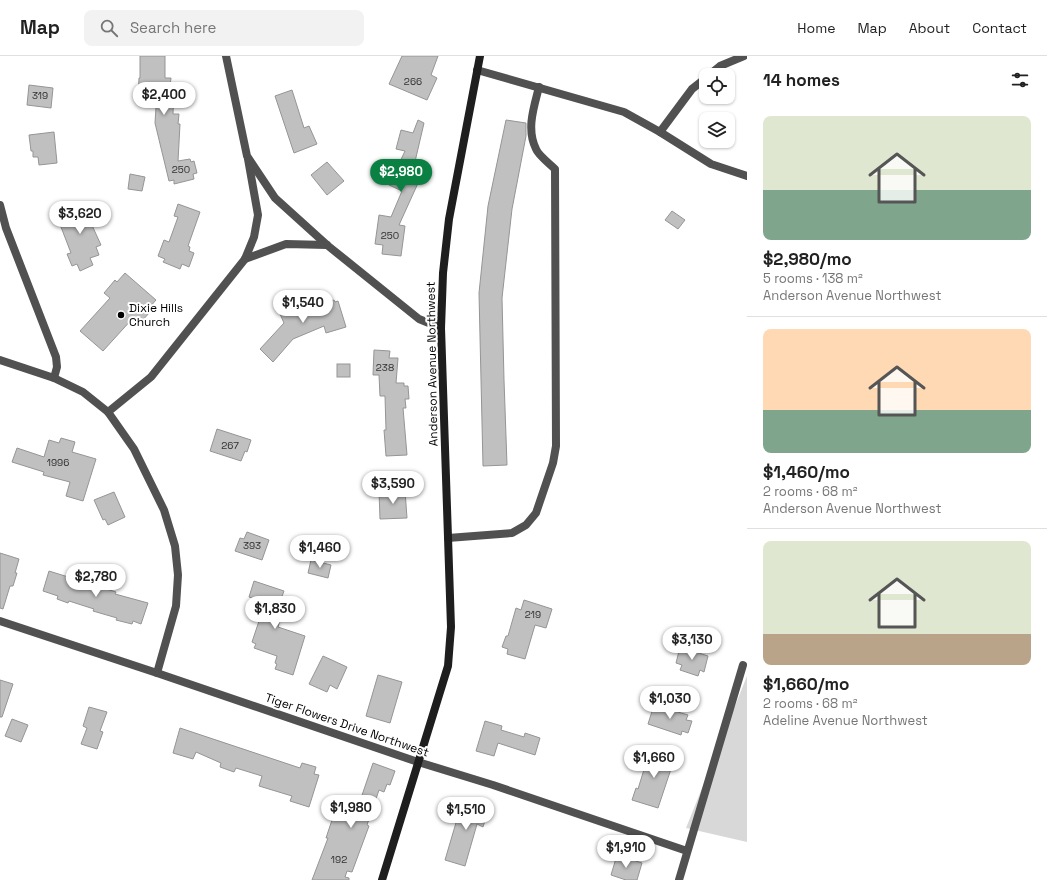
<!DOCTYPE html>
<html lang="en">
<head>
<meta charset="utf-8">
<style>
  :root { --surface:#fff; --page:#f2f2f2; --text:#222; --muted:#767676; --line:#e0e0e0; --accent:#0b8043 }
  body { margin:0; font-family:"Space Grotesk",sans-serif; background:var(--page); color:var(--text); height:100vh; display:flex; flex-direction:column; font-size:15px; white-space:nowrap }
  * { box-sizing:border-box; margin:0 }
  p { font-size:13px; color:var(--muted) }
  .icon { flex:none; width:22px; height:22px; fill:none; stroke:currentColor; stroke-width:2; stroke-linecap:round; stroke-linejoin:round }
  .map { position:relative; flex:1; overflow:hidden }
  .drawer { display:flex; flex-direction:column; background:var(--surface); width:300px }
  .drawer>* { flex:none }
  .buttons { position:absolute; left:699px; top:12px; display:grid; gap:8px }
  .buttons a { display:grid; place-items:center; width:36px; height:36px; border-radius:8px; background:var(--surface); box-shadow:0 1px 3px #0004; font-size:20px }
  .price { position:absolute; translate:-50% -34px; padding:0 9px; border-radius:14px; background:#fff; color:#222; font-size:13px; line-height:26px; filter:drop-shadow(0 1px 2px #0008) }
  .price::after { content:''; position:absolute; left:50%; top:24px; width:12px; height:9px; margin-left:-6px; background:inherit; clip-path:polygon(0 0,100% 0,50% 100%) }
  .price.current { background:var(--accent); color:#fff }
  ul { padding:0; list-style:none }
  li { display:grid; align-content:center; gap:8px; height:212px; padding:0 16px }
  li+li { border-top:1px solid var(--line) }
  li span { display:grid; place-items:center; height:124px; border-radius:8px; color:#555 }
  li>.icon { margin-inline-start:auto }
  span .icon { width:72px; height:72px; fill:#fffc; stroke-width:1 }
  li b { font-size:17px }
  h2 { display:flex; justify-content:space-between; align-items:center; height:48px; padding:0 16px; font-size:17px }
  header { display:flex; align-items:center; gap:24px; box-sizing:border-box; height:56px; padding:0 20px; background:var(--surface); border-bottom:1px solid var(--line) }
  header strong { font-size:19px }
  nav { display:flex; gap:22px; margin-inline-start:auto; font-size:14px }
  .search { width:280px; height:36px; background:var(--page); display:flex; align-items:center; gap:10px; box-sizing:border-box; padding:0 14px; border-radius:8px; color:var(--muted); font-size:15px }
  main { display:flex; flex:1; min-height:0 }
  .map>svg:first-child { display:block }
</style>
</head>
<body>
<header>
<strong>Map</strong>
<div class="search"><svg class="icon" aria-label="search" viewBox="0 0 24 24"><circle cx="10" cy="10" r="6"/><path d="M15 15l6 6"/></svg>Search here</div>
<nav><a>Home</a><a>Map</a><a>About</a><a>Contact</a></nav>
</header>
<main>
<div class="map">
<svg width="747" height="824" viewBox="0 0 747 824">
  <rect width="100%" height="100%" fill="#fff"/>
  <!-- green -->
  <polygon fill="#d8d8d8" points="747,620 747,786 686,772"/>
  <!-- building -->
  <g fill="#c0c0c0" stroke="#959595">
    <polygon points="140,0 165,0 165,22 171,22 170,30 174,30 173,58 179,58 178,68 180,68 178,105 190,103 191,106 194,105 197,117 193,118 194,123 174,128 174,124 169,125 155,67 156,51 153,51 153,44 138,44 139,22 140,22"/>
    <polygon points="402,0 438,0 431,19 437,22 427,44 389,28"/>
    <polygon points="29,29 53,32 51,52 27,49"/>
    <polygon points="292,34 304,72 309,70 317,88 294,97 275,40"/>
    <polygon points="418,64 424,67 414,110 424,114 399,169 405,170 401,200 382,198 383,189 375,188 379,159 391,161 402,135 389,129 405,95 396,93 401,74 413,77"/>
    <polygon points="506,64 526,67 526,80 512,153 502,242 504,324 507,409 483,410 479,237 488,150"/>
    <polygon points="54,76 57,107 39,109 38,101 33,101 33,95 31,95 29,79"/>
    <polygon points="327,106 344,125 327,139 311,119"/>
    <polygon points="130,118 145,121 142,135 128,133"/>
    <polygon points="89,147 95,163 90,165 101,189 96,191 99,199 90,202 93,209 80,215 77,208 72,210 67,198 71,197 56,158"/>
    <polygon points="178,148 200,156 188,190 190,191 189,195 194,197 189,211 182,208 180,213 163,206 165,203 158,200 164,184 169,186 178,161 174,160"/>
    <polygon points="672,155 685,164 678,173 665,164"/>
    <polygon points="125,217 156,244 148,253 151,255 139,268 133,262 103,295 80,275 110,242 104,237 115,224 117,226"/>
    <polygon points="334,244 335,246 338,245 346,271 326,277 324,270 293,283 273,306 260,293 284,267 277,251 291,245 294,249 301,246 304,252"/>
    <polygon points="374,294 390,295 389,302 398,302 396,327 404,327 404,330 408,330 409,343 405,343 406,352 403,352 407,399 386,400 384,374 386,374 385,340 380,340 379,319 373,319"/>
    <rect x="337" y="308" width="13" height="13"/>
    <polygon points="217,373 251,384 247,396 245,395 241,405 210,395"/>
    <polygon points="61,382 75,386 72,396 96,403 83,445 66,440 70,426 43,419 44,416 12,406 17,392 44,401 49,384 59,387"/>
    <polygon points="405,434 407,462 380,463 379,435"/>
    <polygon points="114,436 125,461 108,469 105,463 103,464 94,444"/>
    <polygon points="247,476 269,484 262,504 235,495 240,482 244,483"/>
    <polygon points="0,497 19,503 15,517 17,517 13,530 10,530 3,553 0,552"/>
    <polygon points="311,504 331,509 328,522 308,517"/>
    <polygon points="49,515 116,536 115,538 148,547 141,568 133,565 132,568 116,564 117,562 93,555 94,553 69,545 68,547 57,543 58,540 43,535"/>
    <polygon points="254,525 284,535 274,562 280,564 278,571 305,580 293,619 275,613 277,608 275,607 277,600 254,592 256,588 252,586 263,553 253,549 255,543 249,541"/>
    <polygon points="524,544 552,553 546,572 535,569 525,603 507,598 508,593 502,591 506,580 508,580 516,552 521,554"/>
    <polygon points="680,591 708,600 704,616 700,614 698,620 680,614 682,609 676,607"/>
    <polygon points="323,600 347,611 337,633 330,629 327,636 309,628"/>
    <polygon points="378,619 402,626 390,667 366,660"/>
    <polygon points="0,624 13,628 2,661 0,661"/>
    <polygon points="654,649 688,659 686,664 692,665 688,677 682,675 681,679 648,668"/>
    <polygon points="89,651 107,656 100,675 103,676 97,693 81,688 87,672 83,670"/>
    <polygon points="12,663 28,669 21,686 5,680"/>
    <polygon points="485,665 502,670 501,674 524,681 525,677 540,682 535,699 498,687 494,700 476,695"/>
    <polygon points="180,672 300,712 302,707 316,711 314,718 319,719 309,751 290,745 292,740 259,730 262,720 236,712 234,716 220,711 221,707 196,696 193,703 173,697"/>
    <polygon points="650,694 675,701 658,752 632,744 636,732 638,733"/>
    <polygon points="373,707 395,715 390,729 387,728 384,736 379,734 367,769 369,770 352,816 347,815 345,821 349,822 349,824 312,824 328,782 326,782 334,758 338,759 344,743 359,748"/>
    <polygon points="463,743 489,751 483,771 477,768 465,810 445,804"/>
    <polygon points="617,799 642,807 637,824 626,824 611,819"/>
  </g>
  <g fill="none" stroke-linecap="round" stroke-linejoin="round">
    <!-- lane -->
    <path stroke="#515151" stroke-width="8" d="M448 482 512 477 526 469 536 457 553 407 556 390 555 113C550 108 538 99 536 93 526 73 534 51 539 31"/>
    <!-- street -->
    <g stroke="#515151" stroke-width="8">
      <polyline points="226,0 247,100 275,142 327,189 419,263 441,272"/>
      <polyline points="477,14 624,56 660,76 711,108 747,120"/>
      <polyline points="709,19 720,10 744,0"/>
      <polyline points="660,76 692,33 706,22"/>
      <polyline points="0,149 6,172 56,301 57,311 54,322"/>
      <polyline points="245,203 286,188 327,189"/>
      <polyline points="0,304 54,322 83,336 108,356 134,393 164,454 175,490 178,519 176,550 157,617"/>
      <polyline points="108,356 151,321 245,203 254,181 258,159 248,103"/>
      <polyline points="0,565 157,617 418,706 493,729 687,795"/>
      <polyline points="679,824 743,609"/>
    </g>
    <!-- secondary -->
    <polyline stroke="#1e1e1e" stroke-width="8" points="382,824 448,610 451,571 441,272 443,217 449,163 480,0"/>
  </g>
  <!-- markers -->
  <circle fill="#000" stroke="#fff" stroke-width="1.5" cx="121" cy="259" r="4"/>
  <g text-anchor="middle" stroke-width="4" stroke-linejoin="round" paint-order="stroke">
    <!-- number labels -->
    <g font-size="10" fill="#303030">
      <text x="413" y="29">266</text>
      <text x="40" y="43">319</text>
      <text x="181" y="117">250</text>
      <text x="390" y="183">250</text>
      <text x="385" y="315">238</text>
      <text x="230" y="393">267</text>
      <text x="58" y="410">1996</text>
      <text x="252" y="493">393</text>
      <text x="533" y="562">219</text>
      <text x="339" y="807">192</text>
    </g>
    <!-- poi labels -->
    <g font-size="12" fill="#000" stroke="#fff" text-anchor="start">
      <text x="129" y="256">Dixie Hills<tspan x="129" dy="14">Church</tspan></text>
    </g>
    <!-- street labels -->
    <g font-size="12" fill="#000" stroke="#fff">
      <text transform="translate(432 308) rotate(-91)" y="4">Anderson Avenue Northwest</text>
      <text transform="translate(347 669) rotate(19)" y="4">Tiger Flowers Drive Northwest</text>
    </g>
  </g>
</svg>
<div class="buttons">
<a><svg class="icon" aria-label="locate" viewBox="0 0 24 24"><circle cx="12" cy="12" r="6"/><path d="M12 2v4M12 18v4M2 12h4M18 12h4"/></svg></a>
<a><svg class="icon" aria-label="layers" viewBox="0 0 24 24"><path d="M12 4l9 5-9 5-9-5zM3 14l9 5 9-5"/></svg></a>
</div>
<b class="price" style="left:164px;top:60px">$2,400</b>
<b class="price current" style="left:401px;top:137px">$2,980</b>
<b class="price" style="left:80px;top:179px">$3,620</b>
<b class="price" style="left:303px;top:268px">$1,540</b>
<b class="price" style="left:393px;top:449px">$3,590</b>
<b class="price" style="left:320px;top:513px">$1,460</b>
<b class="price" style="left:96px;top:542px">$2,780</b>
<b class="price" style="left:275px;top:574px">$1,830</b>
<b class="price" style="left:692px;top:605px">$3,130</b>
<b class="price" style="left:670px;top:664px">$1,030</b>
<b class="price" style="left:654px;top:723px">$1,660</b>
<b class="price" style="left:351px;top:773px">$1,980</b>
<b class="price" style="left:466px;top:775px">$1,510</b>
<b class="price" style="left:626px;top:813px">$1,910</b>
</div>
<section class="drawer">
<h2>14 homes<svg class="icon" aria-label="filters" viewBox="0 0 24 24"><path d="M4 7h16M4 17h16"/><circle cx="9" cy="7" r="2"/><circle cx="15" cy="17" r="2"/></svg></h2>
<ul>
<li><span style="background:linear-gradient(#dfe7d0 60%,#7fa58c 0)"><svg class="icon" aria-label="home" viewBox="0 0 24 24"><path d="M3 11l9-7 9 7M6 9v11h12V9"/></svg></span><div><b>$2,980/mo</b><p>5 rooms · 138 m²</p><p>Anderson Avenue Northwest</p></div></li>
<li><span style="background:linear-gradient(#ffd9b3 65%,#7fa58c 0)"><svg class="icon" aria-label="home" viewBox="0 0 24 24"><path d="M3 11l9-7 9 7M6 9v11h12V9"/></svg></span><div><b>$1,460/mo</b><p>2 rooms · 68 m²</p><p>Anderson Avenue Northwest</p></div></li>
<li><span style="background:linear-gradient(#dfe7d0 75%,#b9a48a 0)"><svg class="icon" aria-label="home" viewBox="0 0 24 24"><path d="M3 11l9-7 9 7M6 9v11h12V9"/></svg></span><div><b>$1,660/mo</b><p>2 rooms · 68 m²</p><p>Adeline Avenue Northwest</p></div></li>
</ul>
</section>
</main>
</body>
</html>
